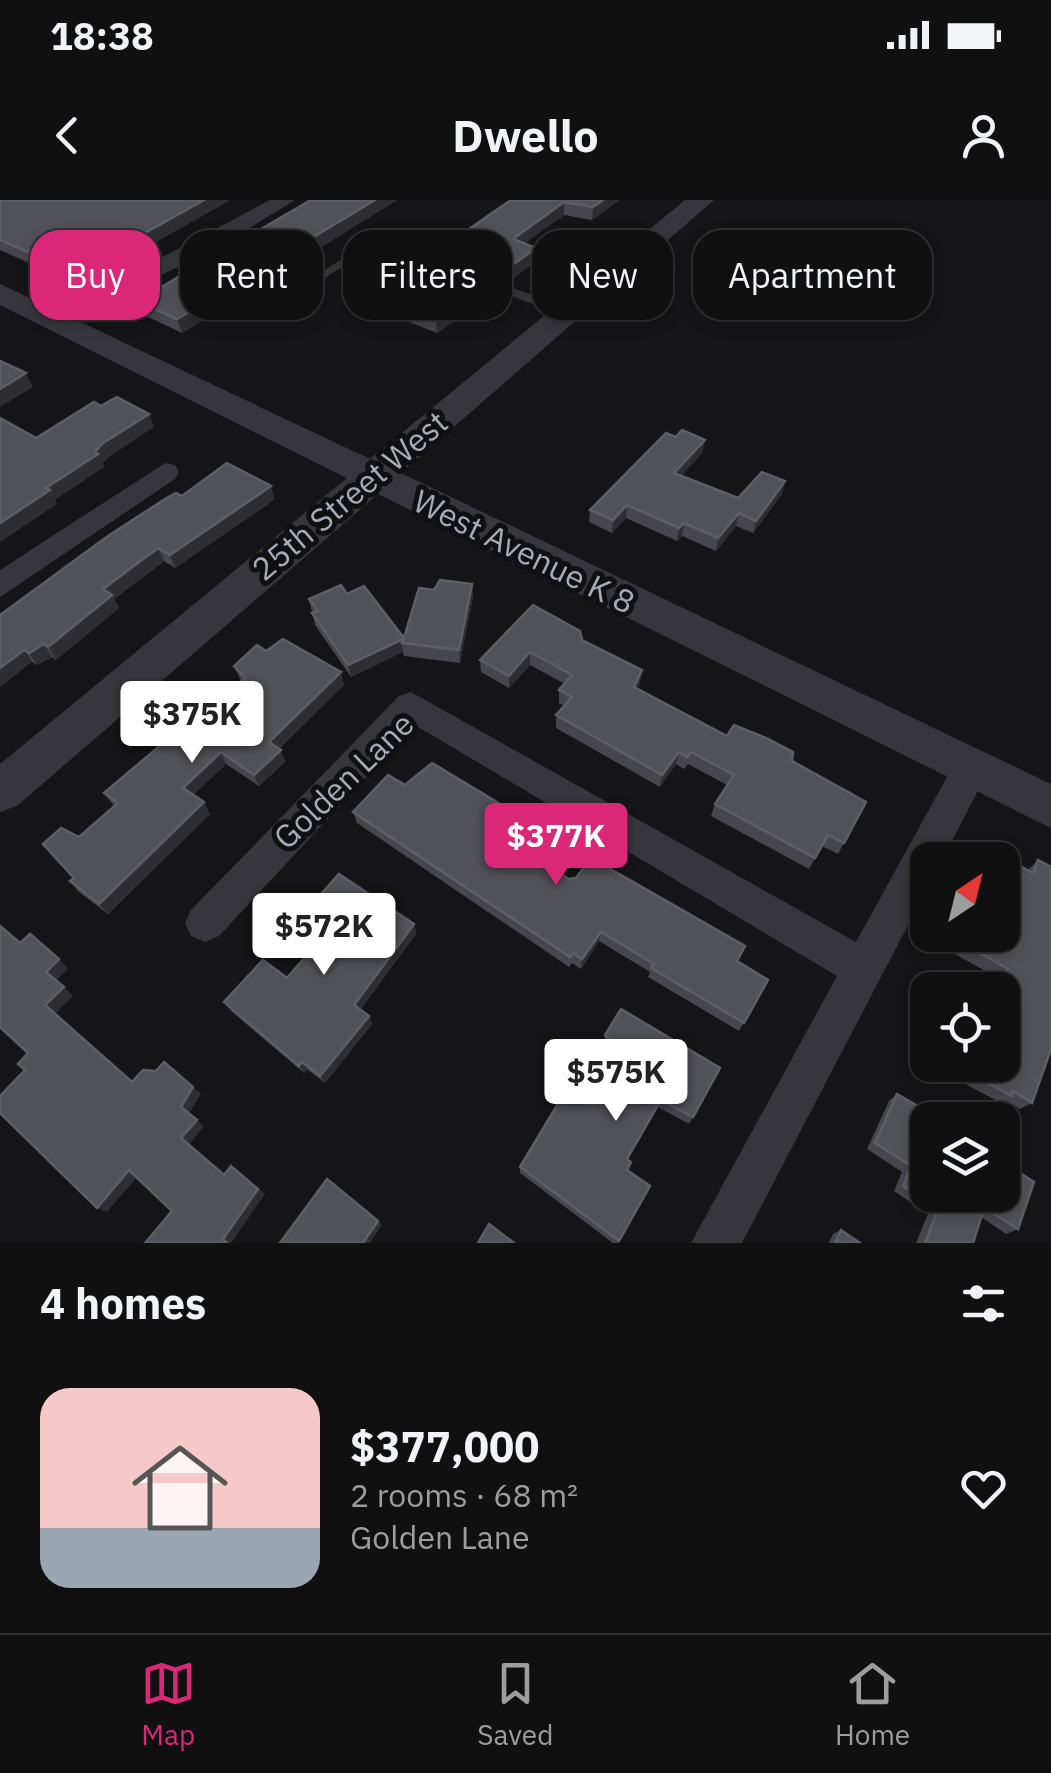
<!DOCTYPE html>
<html lang="en">
<head>
<meta charset="utf-8">
<style>
  :root { --surface:#101011; --page:#19191a; --text:#f1f3f6; --muted:#9c9d9f; --line:#303031; --accent:#db2777 }
  body { margin:0; font-family:"IBM Plex Sans",sans-serif; background:var(--page); color:var(--text); height:100vh; display:flex; flex-direction:column; font-size:38px; white-space:nowrap }
  * { box-sizing:border-box; margin:0 }
  p { font-size:32px; color:var(--muted) }
  .icon { flex:none; width:55px; height:55px; fill:none; stroke:currentColor; stroke-width:2; stroke-linecap:round; stroke-linejoin:round }
  .map { position:relative; height:1043px; overflow:hidden }
  .drawer { display:flex; flex-direction:column; background:var(--surface); flex:1 }
  .drawer>* { flex:none }
  .guide { position:absolute; left:30px; top:30px; width:992px; height:90px; display:flex; gap:20px }
  .needle { width:65px; rotate:35deg }
  .controls { position:absolute; left:910px; top:642px; display:grid; gap:20px }
  .controls a { display:grid; place-items:center; width:110px; height:110px; border-radius:20px; background:var(--surface); box-shadow:0 5px 15px #0003,0 0 0 2px var(--line); font-size:50px }
  .price { position:absolute; translate:-50% -85px; padding:0 22px; border-radius:10px; background:#fff; color:#222; font-size:32px; line-height:65px; filter:drop-shadow(0 2px 5px #0008) }
  .price::after { content:''; position:absolute; left:50%; top:60px; width:30px; height:22px; margin-left:-15px; background:inherit; clip-path:polygon(0 0,100% 0,50% 100%) }
  .price.on { background:var(--accent); color:#fff }
  ul { padding:0; list-style:none }
  li { display:flex; align-items:center; gap:30px; height:250px; padding:0 40px }
  li+li { border-top:2px solid var(--line) }
  li span { display:grid; place-items:center; flex:none; width:280px; height:200px; border-radius:30px; color:#555 }
  li>.icon { margin-inline-start:auto }
  span .icon { width:120px; height:120px; fill:#fffc; stroke-width:1 }
  li b { font-size:42px }
  h2 { display:flex; justify-content:space-between; align-items:center; height:120px; padding:0 40px; font-size:42px }
  .chip { padding:0 35px; border-radius:30px; background:var(--surface); box-shadow:0 5px 15px #0003,0 0 0 2px var(--line); font-size:35px; line-height:90px }
  .chip.on { background:var(--accent); color:#fff }
  .status { display:flex; justify-content:space-between; align-items:center; height:70px; padding:0 50px; background:var(--surface); direction:ltr }
  .status svg { height:28px; fill:currentColor }
  header { display:flex; justify-content:space-between; align-items:center; height:130px; padding:0 40px; background:var(--surface); font-size:45px; font-weight:700 }
  .menu { display:flex; justify-content:space-around; align-items:center; height:140px; border-top:2px solid var(--line); background:var(--surface); font-size:28px; color:var(--muted) }
  .menu a { display:grid; justify-items:center; gap:5px }
  .menu .on { color:var(--accent) }
  .map>svg:first-child { display:block }
</style>
</head>
<body>
<div class="status"><b>18:38</b><svg viewBox="0 0 49 12"><path d="M0 12V9h3v3zM5 12V6h3v6zM10 12V3h3v9zM15 12V0h3v12zM26 1h20v11H26zM47 4h2v5h-2z"/></svg></div>
<header><svg class="icon" aria-label="back" viewBox="0 0 24 24"><path d="M15 5l-7 7 7 7"/></svg>Dwello<svg class="icon" aria-label="person" viewBox="0 0 24 24"><circle cx="12" cy="8" r="4"/><path d="M4 21q1-7 8-7t8 7"/></svg></header>
<div class="map">
<svg width="1051" height="1043" viewBox="0 0 1051 1043">
  <rect width="100%" height="100%" fill="#151517"/>
  <g fill="none" stroke-linecap="round" stroke-linejoin="round">
    <!-- path -->
    <polyline stroke="#3c3d43" stroke-width="4" stroke-dasharray="4 5" stroke-linecap="butt" points="113,68 101,79 100,87 122,95"/>
    <!-- service -->
    <polygon fill="#36363c" fill-rule="evenodd" points="374,39 571,109 573,112 563,115 375,46 325,78 315,76"/>
    <!-- minor -->
    <g fill="#36363c" fill-rule="evenodd">
      <polygon points="270,0 295,0 206,55 144,82 136,84 125,77"/>
      <polygon points="165,263 175,265 179,272 175,279 0,397 0,370"/>
      <polygon points="411,492 856,742 958,557 971,553 984,557 989,568 984,579 942,660 928,660 928,687 742,1043 691,1043 837,776 415,525 219,736 205,742 191,736 185,723 191,710 399,496"/>
    </g>
    <!-- tertiary -->
    <polygon fill="#36363c" fill-rule="evenodd" points="685,0 714,0 401,273 1051,584 1051,628 378,294 17,606 0,612 0,564 347,278 0,105 0,84 370,259"/>
  </g>
  <!-- wall -->
  <g fill="#46464c">
    <polygon points="0,0 230,0 147,47 122,48 65,79 0,50"/>
    <polygon points="311,0 397,0 182,133 142,114 137,101"/>
    <polygon points="511,0 619,0 592,20 564,15 552,23 525,43 536,48 536,61 508,82 444,60 443,47"/>
    <polygon points="388,73 494,94 437,133 381,111 379,97 393,88 390,86"/>
    <polygon points="676,237 703,252 681,276 738,298 785,281 782,294 753,333 736,326 716,351 682,336 677,341 626,318 612,333 589,322 590,310"/>
    <polygon points="271,286 274,300 175,368 164,361 114,399 119,408 56,460 52,457 37,465 32,462 0,415 182,296"/>
    <polygon points="472,384 473,397 460,463 404,456 403,452 351,477 315,425 309,399 347,394 404,438 434,390"/>
    <polygon points="582,440 640,483 637,489 727,536 792,561 866,602 838,654 822,646 809,669 711,616 715,604 727,585 688,564 684,569 676,564 660,587 556,528 556,515 564,506 559,503 559,490 565,484 530,465 509,488 481,472 480,460"/>
    <polygon points="266,451 344,485 279,549 285,562 259,586 226,564 193,595 210,614 108,714 79,692 70,681 74,678 79,637 114,606 104,593 177,530 173,522 209,510 241,481 234,466"/>
    <polygon points="405,585 535,625 535,636 524,650 569,679 737,762 768,780 739,831 648,777 650,772 599,741 581,769 572,763 569,767 357,623 353,612"/>
    <polygon points="1001,656 1028,670 1038,660 1032,903 1020,909 1005,900 1001,903 958,880 955,882 909,854 928,812 928,865 1002,865 1002,790 993,790 998,778 953,753 961,735 1002,735 1002,660 998,660"/>
    <polygon points="305,712 414,724 416,734 360,810 369,816 372,824 325,883 307,869 304,873 231,811 224,802 287,778 326,734 309,722"/>
    <polygon points="605,835 720,868 689,924 658,907 627,960 627,970 650,986 618,1043 613,1043 520,973 520,967 593,905 621,859 604,843"/>
    <polygon points="897,894 1006,964 1018,1029 1006,1034 981,1017 973,1043 916,1043 928,1014 894,991 902,972 867,949 889,901"/>
    <polygon points="841,1030 860,1043 829,1043 833,1034"/>
  </g>
  <!-- shaded-wall -->
  <g fill="#2e2e32">
    <polygon points="204,0 230,0 147,47 143,34"/>
    <polygon points="375,0 397,0 182,133 177,119"/>
    <polygon points="603,0 619,0 592,20 593,7"/>
    <polygon points="564,2 564,15 513,52 513,39"/>
    <polygon points="118,36 122,48 65,79 60,66"/>
    <polygon points="536,48 536,61 508,82 507,69"/>
    <polygon points="493,80 494,94 437,133 436,120"/>
    <polygon points="26,173 33,187 0,207 0,189"/>
    <polygon points="149,214 154,227 109,257 103,263 104,267 55,300 57,304 0,342 0,323 95,252 103,243"/>
    <polygon points="705,240 703,252 672,286 674,273"/>
    <polygon points="785,281 782,294 753,333 756,321"/>
    <polygon points="271,286 274,300 175,368 170,355"/>
    <polygon points="627,305 626,318 612,333 613,320"/>
    <polygon points="739,313 736,326 716,351 718,338"/>
    <polygon points="684,323 682,336 677,341 679,328"/>
    <polygon points="158,348 164,361 114,399 119,408 56,460 48,447 103,389"/>
    <polygon points="472,384 473,397 460,463 459,450"/>
    <polygon points="403,439 402,443 403,452 351,477 348,465"/>
    <polygon points="44,444 52,457 37,465 29,453"/>
    <polygon points="24,450 32,462 0,487 0,468"/>
    <polygon points="530,452 530,465 509,488 509,476"/>
    <polygon points="642,470 640,483 632,499 634,487"/>
    <polygon points="341,472 344,485 273,554 269,542"/>
    <polygon points="281,550 285,562 259,586 254,575"/>
    <polygon points="221,552 226,564 189,599 183,588"/>
    <polygon points="679,552 676,564 660,587 662,575"/>
    <polygon points="204,602 210,614 108,714 99,704"/>
    <polygon points="535,625 535,636 518,658 518,647"/>
    <polygon points="414,724 416,734 358,813 354,805"/>
    <polygon points="601,732 599,741 581,769 582,759"/>
    <polygon points="59,759 68,769 56,781 46,772"/>
    <polygon points="64,787 73,796 55,814 45,805"/>
    <polygon points="369,816 372,824 325,883 320,876"/>
    <polygon points="302,862 307,869 304,873 299,866"/>
    <polygon points="193,887 201,894 189,913 181,907"/>
    <polygon points="197,920 204,926 190,944 181,938"/>
    <polygon points="231,966 265,994 231,1043 227,1043 223,1039"/>
    <polygon points="129,970 138,976 107,1012 97,1008"/>
    <polygon points="378,1021 382,1025 370,1043 363,1043"/>
  </g>
  <!-- building -->
  <g fill="#515158" stroke="#5e5f66" stroke-width="2.5">
    <polygon points="0,0 204,0 143,34 118,36 60,66 0,40"/>
    <polygon points="311,0 375,0 177,119 137,101"/>
    <polygon points="511,0 603,0 593,7 564,2 553,10 513,39 536,48 507,69 443,47"/>
    <polygon points="414,56 493,80 436,120 379,97 405,80 388,73"/>
    <polygon points="0,161 26,173 0,189"/>
    <polygon points="117,197 149,214 103,243 95,252 98,254 46,288 50,290 0,323 0,218 36,238 94,202 101,206"/>
    <polygon points="682,230 705,240 674,273 738,298 762,272 785,281 756,321 739,313 718,338 684,323 679,328 627,305 613,320 590,310 666,233 676,237"/>
    <polygon points="227,263 271,286 170,355 158,348 103,389 112,395 48,447 44,444 29,453 24,450 0,468 0,415 108,336 165,299 176,293 182,296"/>
    <polygon points="440,380 472,384 459,450 402,443 403,439 348,465 312,413 318,411 309,399 341,385 347,394 364,386 404,438 419,388 434,390"/>
    <polygon points="533,405 580,431 582,440 642,470 634,487 727,536 734,525 766,538 793,552 792,561 866,602 844,643 828,635 815,658 715,604 734,575 691,552 687,557 679,552 662,575 556,515 572,497 559,490 572,475 530,452 509,476 480,460"/>
    <polygon points="283,439 341,472 269,542 281,550 254,575 221,552 183,588 204,602 99,704 70,681 74,678 43,644 61,628 79,637 118,603 104,593 181,528 173,522 196,502 209,510 245,478 234,466 257,445 266,451"/>
    <polygon points="432,563 535,625 518,647 569,679 576,678 591,658 745,746 737,761 768,780 744,823 651,768 654,764 601,732 582,759 573,753 570,757 353,612 388,575 405,585"/>
    <polygon points="1001,656 1033,673 1038,660 1051,667 1051,849 1032,903 1013,891 1012,896 966,871 965,875 948,865 1002,865 1002,790 1000,790 1008,769 962,743 966,735 1002,735 1002,660 999,660"/>
    <polygon points="339,674 414,724 354,805 369,816 320,876 302,862 299,866 224,802 263,760 287,778 326,733 326,727 305,712"/>
    <polygon points="0,726 20,743 30,734 59,759 46,772 64,787 45,805 132,882 143,870 156,871 164,862 193,887 181,907 197,920 181,938 224,975 231,966 258,989 223,1039 227,1043 145,1043 172,1011 129,970 97,1008 0,913 0,896 25,870 18,864 28,853 0,827"/>
    <polygon points="621,809 720,868 693,917 661,900 627,959 631,962 627,970 650,986 619,1041 520,967 568,887 593,905 625,853 605,835"/>
    <polygon points="928,823 928,852 917,846"/>
    <polygon points="897,894 942,920 928,920 928,995 1002,995 1002,956 1008,959 1006,964 1034,982 1018,1029 988,1010 983,1012 973,1043 925,1043 938,1009 903,986 911,966 875,943"/>
    <polygon points="327,979 378,1021 363,1043 280,1043"/>
    <polygon points="489,1024 514,1043 478,1043"/>
    <polygon points="841,1030 860,1043 835,1043"/>
  </g>
  <g text-anchor="middle" stroke-width="10" stroke-linejoin="round" paint-order="stroke">
    <!-- street labels -->
    <g font-size="32" fill="#a7aab7" stroke="#101012">
      <text transform="translate(350 296) rotate(-40)" y="11">25th Street West</text>
      <text transform="translate(524 352) rotate(26)" y="11">West Avenue K 8</text>
      <text transform="translate(344 581) rotate(-44)" y="11">Golden Lane</text>
    </g>
  </g>
</svg>
<div class="controls">
<a><svg class="needle" viewBox="-14 -14 28 28"><path d="M0-13l5 13h-10z" fill="#e53935"/><path d="M0 13l5-13h-10z" fill="#9c9d9f"/></svg></a>
<a><svg class="icon" aria-label="locate" viewBox="0 0 24 24"><circle cx="12" cy="12" r="6"/><path d="M12 2v4M12 18v4M2 12h4M18 12h4"/></svg></a>
<a><svg class="icon" aria-label="layers" viewBox="0 0 24 24"><path d="M12 4l9 5-9 5-9-5zM3 14l9 5 9-5"/></svg></a>
</div>
<b class="price" style="left:192px;top:566px">$375K</b>
<b class="price on" style="left:556px;top:688px">$377K</b>
<b class="price" style="left:324px;top:778px">$572K</b>
<b class="price" style="left:616px;top:924px">$575K</b>
<div class="guide">
<a class="chip on">Buy</a>
<a class="chip">Rent</a>
<a class="chip">Filters</a>
<a class="chip">New</a>
<a class="chip">Apartment</a>
</div>
</div>
<section class="drawer">
<h2>4 homes<svg class="icon" aria-label="filters" viewBox="0 0 24 24"><path d="M4 7h16M4 17h16"/><circle cx="9" cy="7" r="2"/><circle cx="15" cy="17" r="2"/></svg></h2>
<ul>
<li><span style="background:linear-gradient(#f6c9c9 70%,#9aa5b1 0)"><svg class="icon" aria-label="home" viewBox="0 0 24 24"><path d="M3 11l9-7 9 7M6 9v11h12V9"/></svg></span><div><b>$377,000</b><p>2 rooms · 68 m²</p><p>Golden Lane</p></div><svg class="icon" aria-label="heart" viewBox="0 0 24 24"><path d="M12 20l-8-8c-3-5 5-10 8-4 3-6 11-1 8 4z"/></svg></li>
</ul>
</section>
<nav class="menu">
<a class="on"><svg class="icon" aria-label="map" viewBox="0 0 24 24"><path d="M3 6l6-2 6 2 6-2v14l-6 2-6-2-6 2zM9 4v14M15 6v14"/></svg>Map</a>
<a><svg class="icon" aria-label="saved" viewBox="0 0 24 24"><path d="M7 4h10v16l-5-4-5 4z"/></svg>Saved</a>
<a><svg class="icon" aria-label="home" viewBox="0 0 24 24"><path d="M3 11l9-7 9 7M6 9v11h12V9"/></svg>Home</a>
</nav>
</body>
</html>
